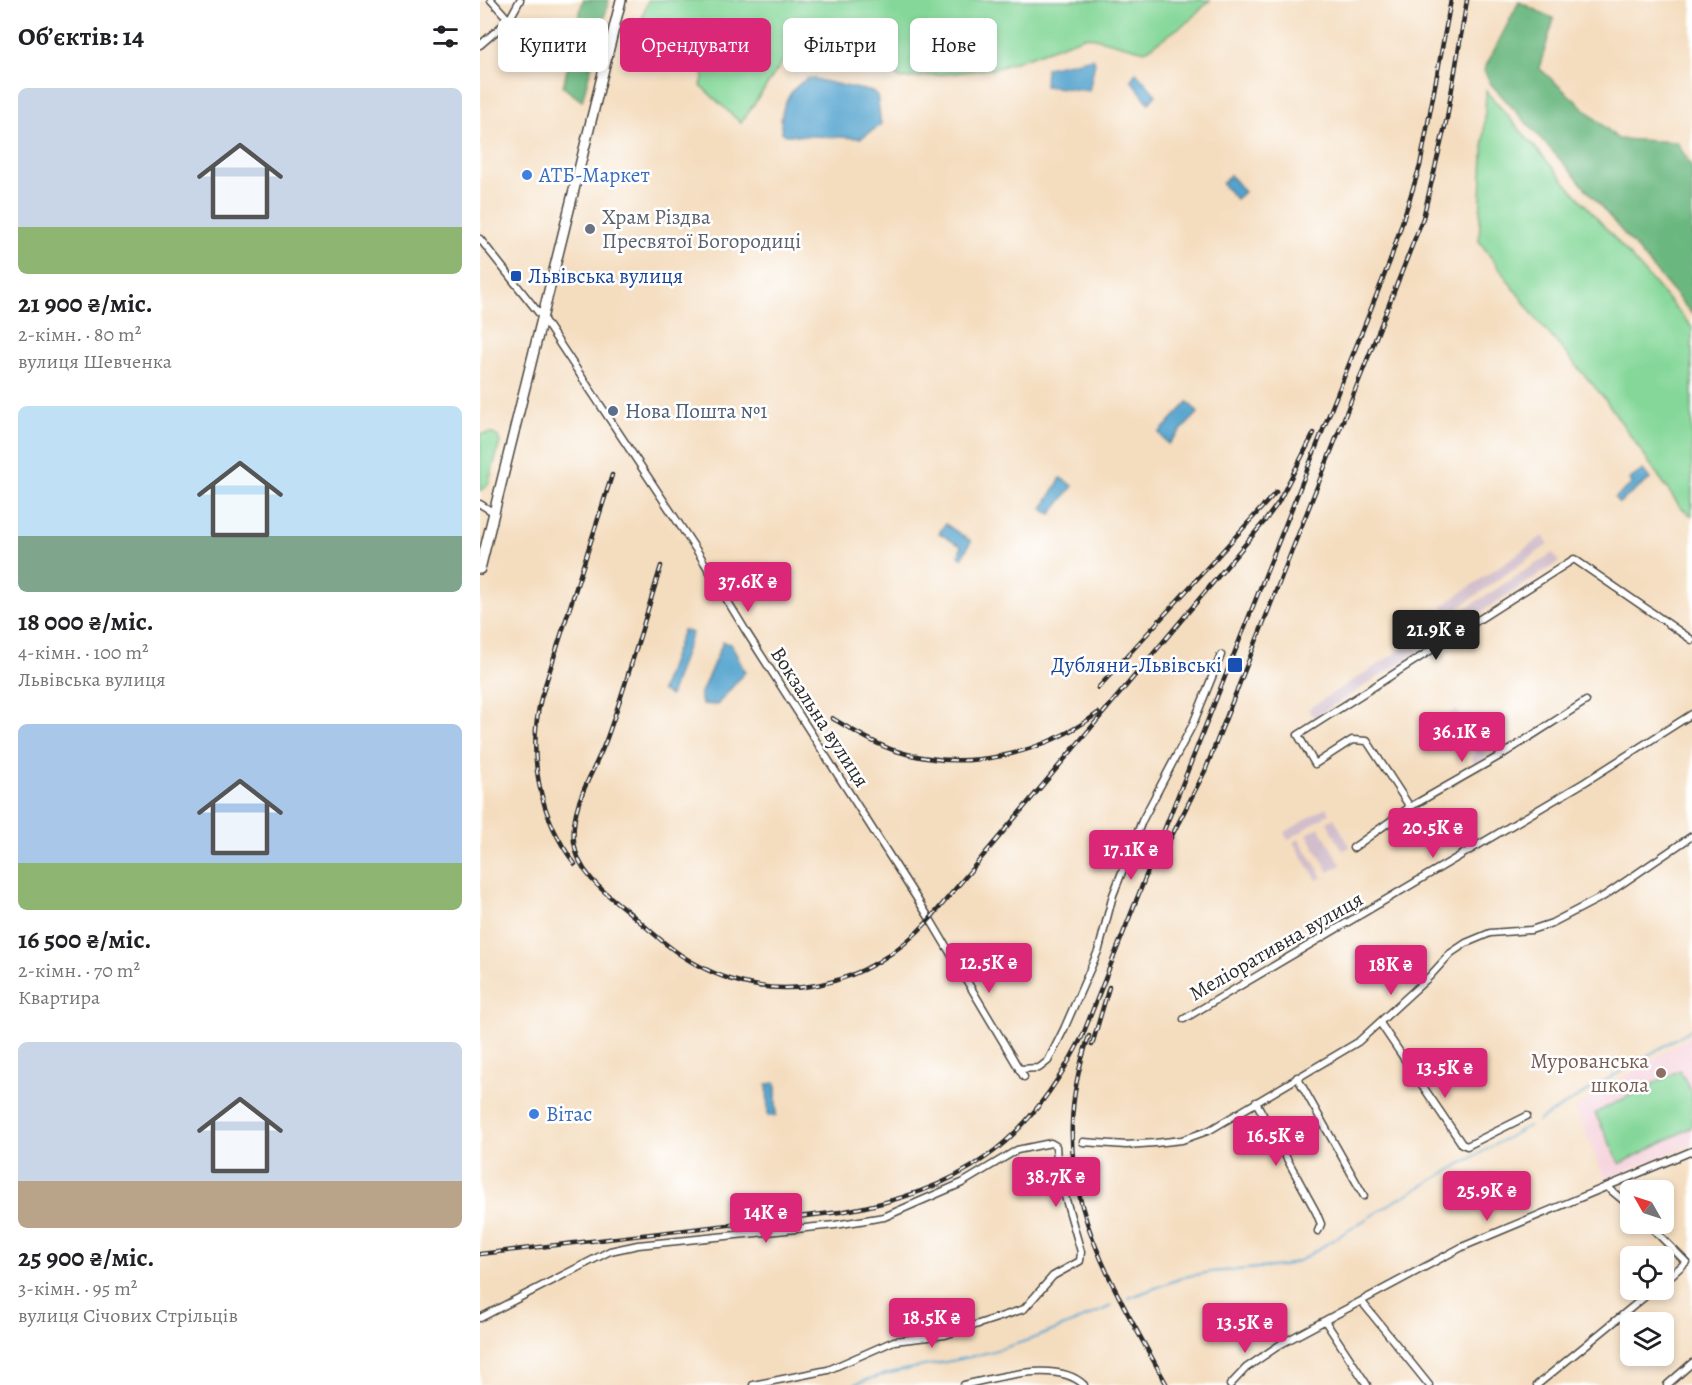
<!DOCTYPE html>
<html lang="uk">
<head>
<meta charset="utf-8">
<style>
  :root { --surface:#fff; --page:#f2f2f2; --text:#202124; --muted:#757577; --accent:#db2777 }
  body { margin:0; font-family:Alegreya,serif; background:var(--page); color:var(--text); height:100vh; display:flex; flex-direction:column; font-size:22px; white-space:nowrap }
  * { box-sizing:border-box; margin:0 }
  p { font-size:20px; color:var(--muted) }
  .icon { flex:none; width:33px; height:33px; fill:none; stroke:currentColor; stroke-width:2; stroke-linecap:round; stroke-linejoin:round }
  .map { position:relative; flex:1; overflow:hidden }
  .side { display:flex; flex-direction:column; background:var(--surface); width:480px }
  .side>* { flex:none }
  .top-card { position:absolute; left:18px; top:18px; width:570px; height:54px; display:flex; gap:12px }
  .needle { width:39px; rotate:309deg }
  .buttons { position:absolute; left:1140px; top:1180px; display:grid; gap:12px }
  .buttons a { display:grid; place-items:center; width:54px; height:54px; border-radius:9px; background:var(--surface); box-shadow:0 3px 9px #0003; font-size:30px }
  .price { position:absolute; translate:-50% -51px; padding:0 14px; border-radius:6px; background:var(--accent); color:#fff; font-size:20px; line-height:39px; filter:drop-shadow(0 2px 3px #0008) }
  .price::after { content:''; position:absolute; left:50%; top:36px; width:18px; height:14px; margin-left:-9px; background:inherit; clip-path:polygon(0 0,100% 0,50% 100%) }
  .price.current { background:#222; color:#fff }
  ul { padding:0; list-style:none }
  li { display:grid; align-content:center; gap:12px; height:318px; padding:0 18px }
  li span { display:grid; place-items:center; height:186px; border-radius:9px; color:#555 }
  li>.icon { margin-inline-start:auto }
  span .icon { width:108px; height:108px; fill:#fffc; stroke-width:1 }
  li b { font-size:26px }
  h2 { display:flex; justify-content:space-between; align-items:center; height:72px; padding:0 18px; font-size:26px }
  .chip { padding:0 21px; border-radius:9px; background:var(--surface); box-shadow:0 3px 9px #0003; font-size:21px; line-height:54px }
  .chip.current { background:var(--accent); color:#fff }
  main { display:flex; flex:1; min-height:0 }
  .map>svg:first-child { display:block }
</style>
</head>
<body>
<main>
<section class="side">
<h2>Об’єктів: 14<svg class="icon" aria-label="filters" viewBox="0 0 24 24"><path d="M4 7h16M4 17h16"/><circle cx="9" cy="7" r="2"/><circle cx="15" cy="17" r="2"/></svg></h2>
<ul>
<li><span style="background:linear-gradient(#c9d6e8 75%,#8fb573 0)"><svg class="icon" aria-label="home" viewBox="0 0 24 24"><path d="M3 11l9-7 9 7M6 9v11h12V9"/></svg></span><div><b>21 900 ₴/міс.</b><p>2-кімн. · 80 m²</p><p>вулиця Шевченка</p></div></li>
<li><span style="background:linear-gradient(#bfe0f5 70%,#7fa58c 0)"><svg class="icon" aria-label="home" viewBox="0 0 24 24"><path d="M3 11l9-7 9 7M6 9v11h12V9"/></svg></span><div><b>18 000 ₴/міс.</b><p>4-кімн. · 100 m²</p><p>Львівська вулиця</p></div></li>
<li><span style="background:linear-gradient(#a9c7e8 75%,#8fb573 0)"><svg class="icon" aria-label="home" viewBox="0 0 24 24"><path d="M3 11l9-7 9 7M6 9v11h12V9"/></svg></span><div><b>16 500 ₴/міс.</b><p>2-кімн. · 70 m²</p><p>Квартира</p></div></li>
<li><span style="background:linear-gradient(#c9d6e8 75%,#b9a48a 0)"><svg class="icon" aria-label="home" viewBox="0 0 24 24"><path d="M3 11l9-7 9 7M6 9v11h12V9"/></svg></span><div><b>25 900 ₴/міс.</b><p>3-кімн. · 95 m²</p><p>вулиця Січових Стрільців</p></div></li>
</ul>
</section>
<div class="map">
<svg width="1212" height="1385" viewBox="0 0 1212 1385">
  <rect width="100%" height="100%" fill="#fff"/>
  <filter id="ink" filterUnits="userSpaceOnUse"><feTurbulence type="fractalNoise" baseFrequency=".0167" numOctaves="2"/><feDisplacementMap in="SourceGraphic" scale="12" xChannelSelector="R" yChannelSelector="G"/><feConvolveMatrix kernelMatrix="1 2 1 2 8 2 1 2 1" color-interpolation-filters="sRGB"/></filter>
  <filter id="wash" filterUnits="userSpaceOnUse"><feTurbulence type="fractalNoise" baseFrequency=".008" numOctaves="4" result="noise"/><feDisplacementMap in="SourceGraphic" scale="24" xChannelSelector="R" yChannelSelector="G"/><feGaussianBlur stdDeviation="1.35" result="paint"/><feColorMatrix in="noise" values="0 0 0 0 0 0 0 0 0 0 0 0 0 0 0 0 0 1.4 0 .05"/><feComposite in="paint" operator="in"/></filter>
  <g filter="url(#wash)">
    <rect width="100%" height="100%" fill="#f4ddbf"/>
    <!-- built -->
    <polygon fill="#f5cfda" points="1212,1035 1212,1144 1126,1180 1095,1108"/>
    <!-- industrial -->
    <g fill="#d1bdcb">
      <polygon points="1063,536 1069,544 968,615 962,606"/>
      <polygon points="1073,553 1079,562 834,718 828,709"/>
      <polygon points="977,709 1008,756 995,764 991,757 996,753 969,714"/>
      <polygon points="846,807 850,813 808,840 804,833"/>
      <polygon points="854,818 870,847 863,851 847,822"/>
      <polygon points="839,827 861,865 849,872 827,834"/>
      <polygon points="819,839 843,877 837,880 813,842"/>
    </g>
    <!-- green -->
    <g fill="#84d798" stroke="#588162" stroke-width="1.5">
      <polygon points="168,0 730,0 710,20 665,51 607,36 518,68 421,79 331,20 261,123 221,86 231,44 161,22"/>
      <polygon points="1006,91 1212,327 1212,516 1200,507 1125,399 1057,320 999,241"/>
      <polygon points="12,433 18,437 20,442 8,485 0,491 0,434"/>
      <polygon points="1200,1070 1212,1093 1212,1127 1140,1164 1115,1113"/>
    </g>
    <!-- forest -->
    <g fill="#6bb880" stroke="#4b7256" stroke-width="1.5">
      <polygon points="103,0 129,0 102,101 83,87"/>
      <polygon points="1039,2 1074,19 1059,68 1138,139 1197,142 1212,168 1212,314 1096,177 1011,84 1004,70"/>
    </g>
    <!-- water -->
    <g fill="#52a3cd" stroke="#3e677c" stroke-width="1.5">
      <polygon points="613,58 615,62 609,91 565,86 566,68"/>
      <polygon points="656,72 676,95 669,103 651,80"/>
      <path d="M329 78 393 92 397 95 401 125 381 138 306 135 302 132C298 110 309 88 329 78Z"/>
      <polygon points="750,175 764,192 756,199 742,184"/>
      <polygon points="708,402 718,413 688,444 679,433"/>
      <polygon points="1163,470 1170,479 1139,503 1135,498 1152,484 1150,479"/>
      <polygon points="581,478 593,486 571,514 562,509"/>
      <polygon points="465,524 491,541 482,558 479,556 481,546 459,533"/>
      <polygon points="203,630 212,633 190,696 181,691"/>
      <polygon points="243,642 251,644 265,672 237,705 222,704 220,695"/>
      <polygon points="296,1083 296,1116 288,1116 287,1084"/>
    </g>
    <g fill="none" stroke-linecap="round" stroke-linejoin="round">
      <!-- stream -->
      <g stroke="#52a3cd" stroke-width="2">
        <polyline points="1058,1121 1212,1029"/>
        <polyline points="649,1298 704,1277 731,1272 803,1266 821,1260 910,1204 1048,1126"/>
        <path d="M373 1385C413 1368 456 1366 498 1355 544 1344 588 1325 632 1306"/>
      </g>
    </g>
  </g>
  <g filter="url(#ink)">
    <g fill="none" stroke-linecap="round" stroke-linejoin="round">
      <!-- minor casing -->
      <g stroke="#494641" stroke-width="9">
        <g id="minor">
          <polyline points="11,0 29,20"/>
          <polyline points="0,45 29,20 40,0"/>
          <polyline points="0,239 62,317 219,554 267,633 450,919 544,1077"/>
          <polyline points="0,504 13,512"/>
          <polyline points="930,807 887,741 872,740 835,764 818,735 1094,559 1212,640"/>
          <polyline points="873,848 930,807 1023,754 1106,701"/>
          <polyline points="704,1019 1105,782 1212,714"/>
          <polyline points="900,1023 982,1144 987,1146 1047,1116"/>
          <polyline points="539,1069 559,1068 568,1061 584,1029 619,949 633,895 662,821 713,724 741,655"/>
          <polyline points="817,1077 884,1196"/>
          <polyline points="776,1102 836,1212 841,1224 838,1231"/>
          <polyline points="603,1142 646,1145 675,1143 702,1140 730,1130 878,1042 949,977 971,953 986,943 1010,933 1051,930 1072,923 1124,896 1212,836"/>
          <polyline points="1127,1187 1150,1206"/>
          <polyline points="1168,1224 1206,1262 1184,1282"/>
          <polyline points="882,1302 949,1385"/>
          <polyline points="0,1318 130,1251 158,1245 355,1225 404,1217 482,1183 537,1150 571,1143 576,1146 578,1172 601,1252 600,1261 573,1276 544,1309 465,1335 414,1341 348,1370 273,1385"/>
          <polyline points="845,1321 887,1385"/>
          <path d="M484 1385C515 1378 578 1359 604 1385"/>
          <polyline points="750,1385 766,1368 801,1344 982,1247 1212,1151"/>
          <polyline points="1057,1385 1173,1290"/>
          <polyline points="1187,1385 1212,1363"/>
        </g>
      </g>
      <!-- highway casing -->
      <g stroke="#494641" stroke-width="12">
        <polyline id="highway" points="0,569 141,0"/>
      </g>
      <!-- minor -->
      <use href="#minor" stroke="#fff" stroke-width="6"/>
      <!-- highway -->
      <use href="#highway" stroke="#fff" stroke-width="9"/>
      <!-- rail casing -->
      <g stroke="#2b2b2b" stroke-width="4.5">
        <g id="rail">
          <path d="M181 566C164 622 148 679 128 735 116 771 90 801 94 842 98 875 127 894 151 914 171 931 189 949 212 962 296 1010 386 989 450 919L784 522 798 503 834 433"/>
          <polyline points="618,688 796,492"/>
          <path d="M352 718C372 730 391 742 413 750 483 773 560 756 618 713"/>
          <polyline points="681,857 725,771 943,218 967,118 987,0"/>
          <path d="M95 864C59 817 47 755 61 698L132 475"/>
          <path d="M609 1036C561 1175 622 1267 687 1385"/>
          <polyline points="612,1045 629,987"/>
          <path d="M0 1254 360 1212C482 1190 545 1147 602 1037L910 261 940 166 971 0"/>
        </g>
      </g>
      <!-- rail -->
      <use href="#rail" stroke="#fff" stroke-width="2" stroke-dasharray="7" stroke-linecap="butt"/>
    </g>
  </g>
  <!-- markers -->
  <g fill="#3f7fe0" stroke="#fff" stroke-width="2">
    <circle cx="47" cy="175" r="6"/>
    <circle cx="54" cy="1114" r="6"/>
  </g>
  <circle fill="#6b7280" stroke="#fff" stroke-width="2" cx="110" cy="229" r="6"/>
  <g fill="#1a4fb4" stroke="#fff" stroke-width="2">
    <rect x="30" y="270" width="12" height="12" rx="3"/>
    <rect x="747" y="657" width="16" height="16" rx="3"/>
  </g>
  <circle fill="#5c6f8a" stroke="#fff" stroke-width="2" cx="133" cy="411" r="6"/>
  <circle fill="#8d6e63" stroke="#fff" stroke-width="2" cx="1181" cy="1073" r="6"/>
  <g text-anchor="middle" stroke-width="5" stroke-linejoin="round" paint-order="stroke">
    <!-- shop labels -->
    <g font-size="21" fill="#366cbe" stroke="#fff" text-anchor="start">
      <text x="59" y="182">АТБ-Маркет</text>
      <text x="66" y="1121">Вітас</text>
    </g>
    <!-- worship labels -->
    <g font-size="21" fill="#5b616d" stroke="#fff" text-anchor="start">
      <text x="122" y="224">Храм Різдва<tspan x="122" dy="24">Пресвятої Богородиці</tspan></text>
    </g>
    <!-- transit labels -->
    <g font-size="21" fill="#164399" stroke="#fff" text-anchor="start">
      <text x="48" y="283">Львівська вулиця</text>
      <text x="742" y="672" text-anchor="end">Дубляни-Львівські</text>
    </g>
    <!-- service labels -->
    <g font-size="21" fill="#4e5e75" stroke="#fff" text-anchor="start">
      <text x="145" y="418">Нова Пошта №1</text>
    </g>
    <!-- street labels -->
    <g font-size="21" fill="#2b2b2b" stroke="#fff">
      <text transform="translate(340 717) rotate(57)" y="7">Вокзальна вулиця</text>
      <text transform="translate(796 946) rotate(-30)" y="7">Меліоративна вулиця</text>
    </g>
    <!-- education labels -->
    <g font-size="21" fill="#785e54" stroke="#fff" text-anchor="end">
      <text x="1169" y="1068">Мурованська<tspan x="1169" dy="24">школа</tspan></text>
    </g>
  </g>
</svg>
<div class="buttons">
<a><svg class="needle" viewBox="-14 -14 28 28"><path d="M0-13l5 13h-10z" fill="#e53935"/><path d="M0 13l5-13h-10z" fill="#757577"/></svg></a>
<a><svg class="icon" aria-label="locate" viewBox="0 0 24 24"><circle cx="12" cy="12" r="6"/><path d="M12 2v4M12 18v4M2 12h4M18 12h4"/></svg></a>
<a><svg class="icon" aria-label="layers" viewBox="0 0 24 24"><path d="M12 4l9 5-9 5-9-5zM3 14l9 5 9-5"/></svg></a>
</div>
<b class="price" style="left:268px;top:613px">37.6K ₴</b>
<b class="price current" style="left:956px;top:661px">21.9K ₴</b>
<b class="price" style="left:982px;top:763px">36.1K ₴</b>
<b class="price" style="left:953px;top:859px">20.5K ₴</b>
<b class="price" style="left:651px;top:881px">17.1K ₴</b>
<b class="price" style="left:509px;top:994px">12.5K ₴</b>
<b class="price" style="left:911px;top:996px">18K ₴</b>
<b class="price" style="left:965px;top:1099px">13.5K ₴</b>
<b class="price" style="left:796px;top:1167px">16.5K ₴</b>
<b class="price" style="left:576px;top:1208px">38.7K ₴</b>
<b class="price" style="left:1007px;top:1222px">25.9K ₴</b>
<b class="price" style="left:286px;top:1244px">14K ₴</b>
<b class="price" style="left:452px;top:1349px">18.5K ₴</b>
<b class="price" style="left:765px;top:1354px">13.5K ₴</b>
<div class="top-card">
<a class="chip">Купити</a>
<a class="chip current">Орендувати</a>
<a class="chip">Фільтри</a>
<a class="chip">Нове</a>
</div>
</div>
</main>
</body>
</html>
